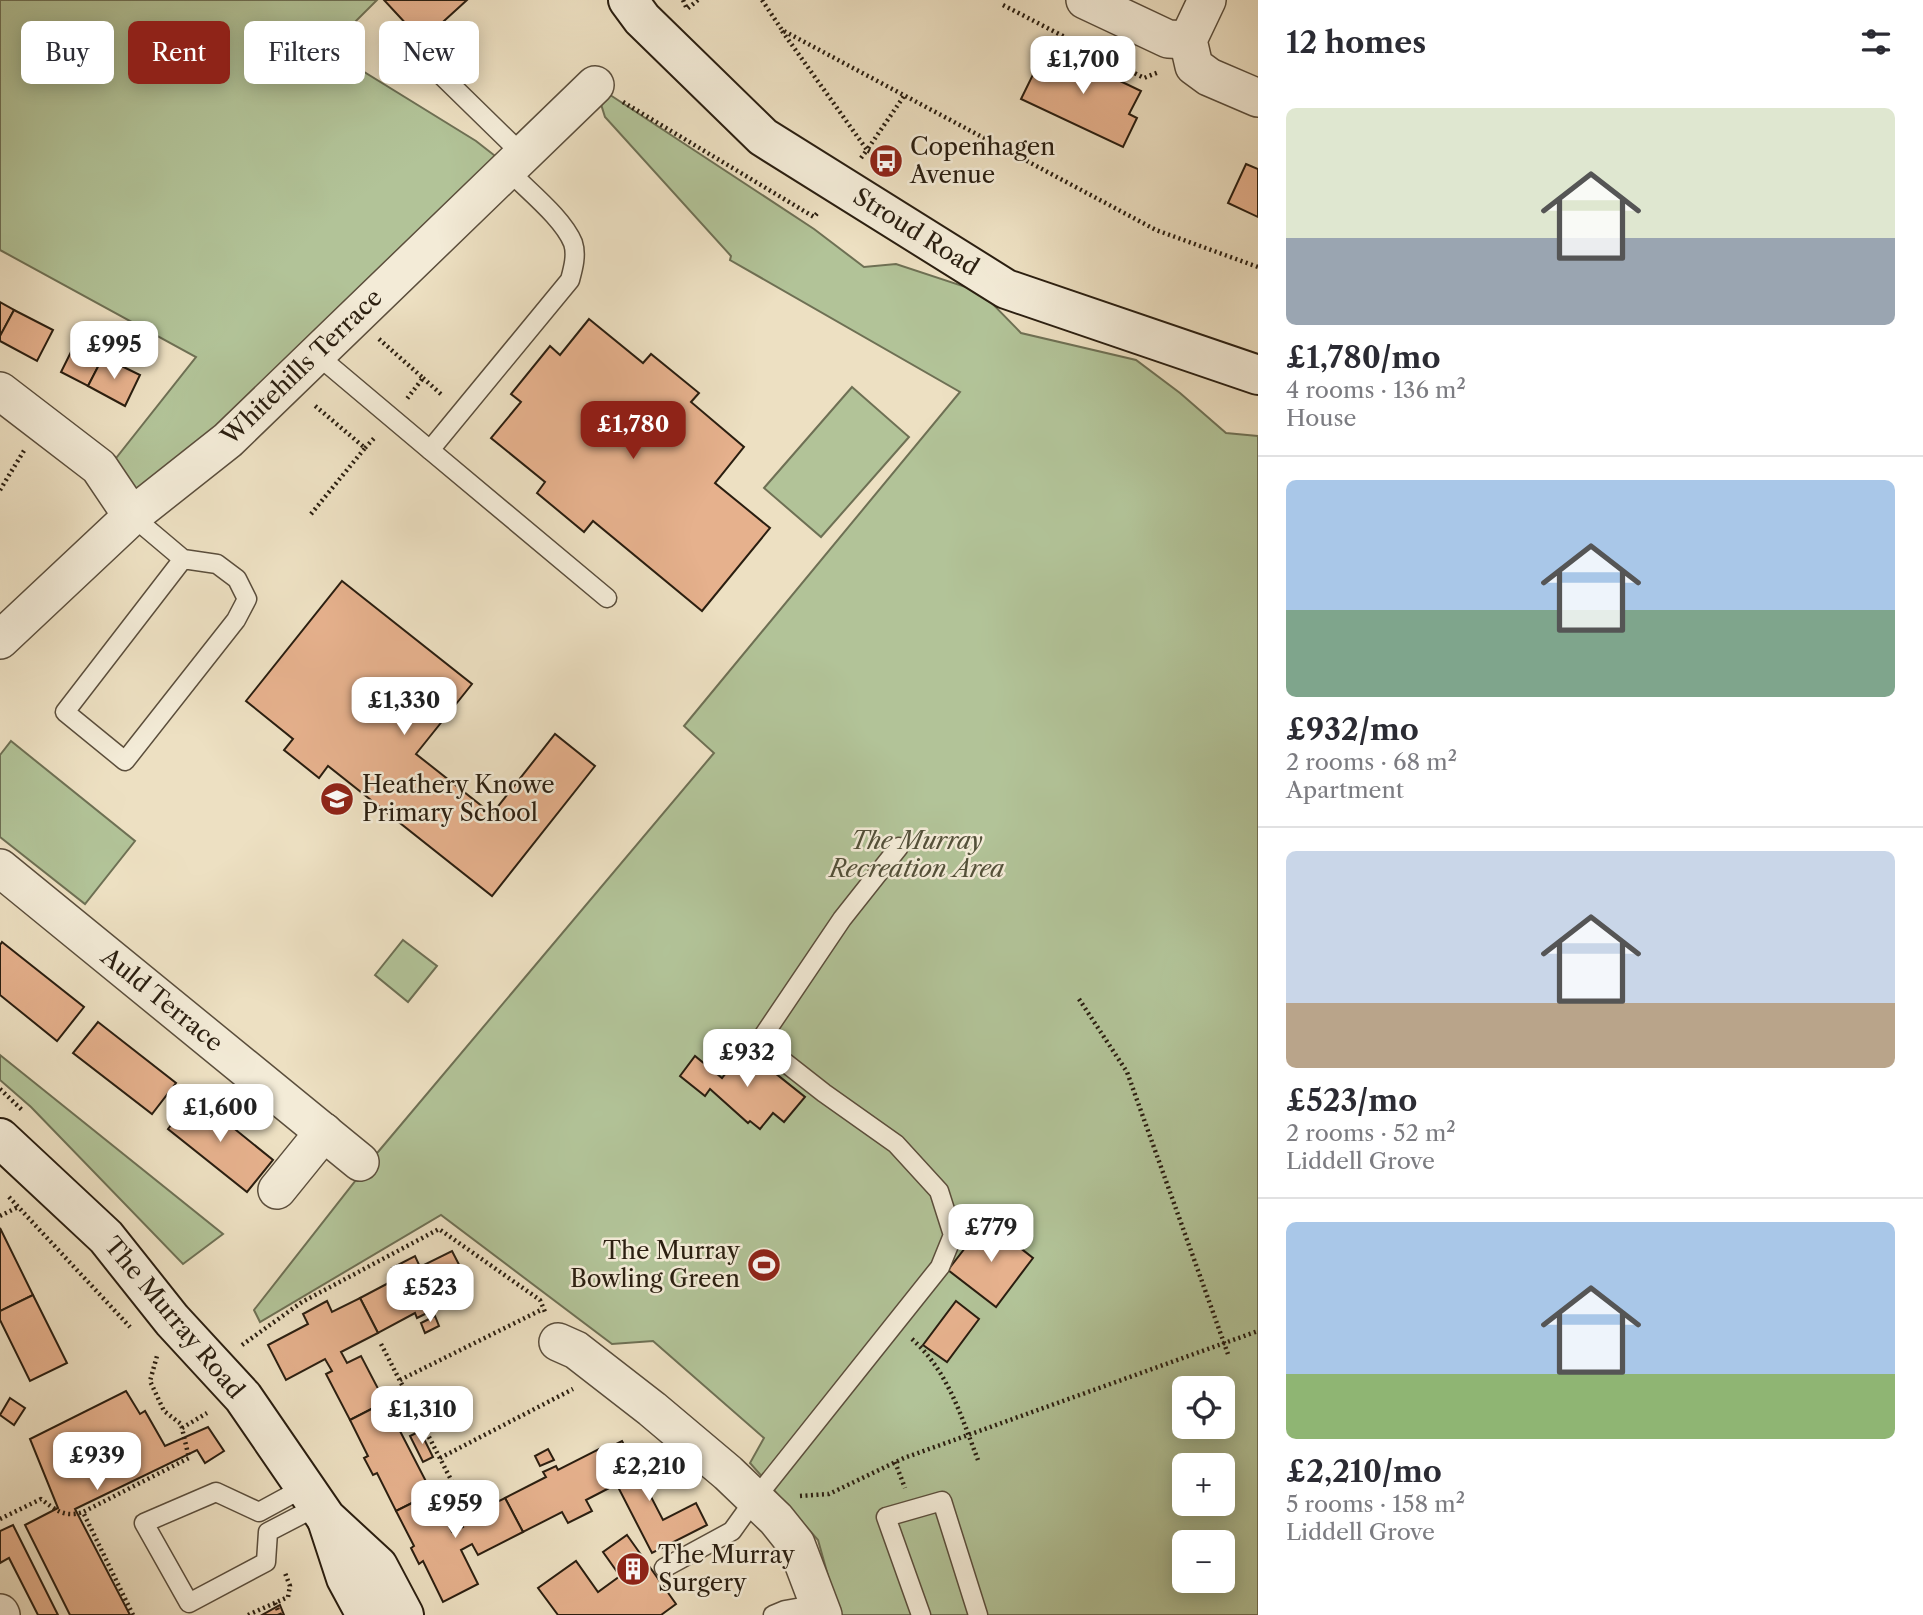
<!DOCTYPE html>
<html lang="en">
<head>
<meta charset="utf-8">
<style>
  :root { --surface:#fff; --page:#f7f7f7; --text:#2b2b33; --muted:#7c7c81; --line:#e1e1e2; --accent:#8f2418 }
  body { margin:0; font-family:"Libre Caslon Text",serif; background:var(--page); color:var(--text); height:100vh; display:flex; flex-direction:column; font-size:26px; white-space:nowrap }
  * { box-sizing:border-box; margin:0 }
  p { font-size:23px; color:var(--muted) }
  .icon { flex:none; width:38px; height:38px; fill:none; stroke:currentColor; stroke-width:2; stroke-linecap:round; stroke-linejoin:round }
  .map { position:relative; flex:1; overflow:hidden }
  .details { display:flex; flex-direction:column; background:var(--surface); width:665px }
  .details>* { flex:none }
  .guide { position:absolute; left:21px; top:21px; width:665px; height:63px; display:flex; gap:14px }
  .fabs { position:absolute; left:1172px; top:1376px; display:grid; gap:14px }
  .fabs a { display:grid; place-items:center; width:63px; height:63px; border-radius:10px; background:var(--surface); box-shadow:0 4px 18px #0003; font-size:35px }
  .price { position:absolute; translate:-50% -60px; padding:0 16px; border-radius:14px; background:#fff; color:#222; font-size:23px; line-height:46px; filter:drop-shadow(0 2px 4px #0008) }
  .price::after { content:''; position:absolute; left:50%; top:42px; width:21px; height:16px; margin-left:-10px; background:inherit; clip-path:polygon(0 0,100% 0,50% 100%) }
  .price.on { background:var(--accent); color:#fff }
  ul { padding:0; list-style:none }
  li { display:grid; align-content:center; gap:14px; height:371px; padding:0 28px }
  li+li { border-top:2px solid var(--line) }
  li span { display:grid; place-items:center; height:217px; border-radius:10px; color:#555 }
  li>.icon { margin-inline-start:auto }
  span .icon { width:126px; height:126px; fill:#fffc; stroke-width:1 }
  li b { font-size:30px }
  h2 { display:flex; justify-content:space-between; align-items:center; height:84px; padding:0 28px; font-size:30px }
  .chip { padding:0 24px; border-radius:10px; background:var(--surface); box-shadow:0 4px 18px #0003; font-size:24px; line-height:63px }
  .chip.on { background:var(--accent); color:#fff }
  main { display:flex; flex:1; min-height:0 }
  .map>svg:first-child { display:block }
</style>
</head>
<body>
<main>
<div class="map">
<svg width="1258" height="1615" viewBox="0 0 1258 1615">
  <rect width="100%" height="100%" fill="#ede0c2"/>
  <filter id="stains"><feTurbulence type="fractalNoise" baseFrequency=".00286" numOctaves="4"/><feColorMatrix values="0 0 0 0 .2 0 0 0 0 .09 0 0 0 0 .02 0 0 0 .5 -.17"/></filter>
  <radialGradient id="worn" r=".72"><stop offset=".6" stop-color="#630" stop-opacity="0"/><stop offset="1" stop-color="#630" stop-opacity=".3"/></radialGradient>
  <!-- green -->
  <g fill="#b2c398" stroke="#6e7054" stroke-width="2" fill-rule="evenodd">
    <polygon points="0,0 377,0 353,24 325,36 340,57 476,141 499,159 232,423 137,496 113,462 196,357 0,250"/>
    <path d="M595 85 814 229 864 267 896 264 981 292 1021 333 1136 360 1180 393 1226 433 1258 436V1615H839L818 1540 750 1463 764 1438 653 1341 612 1344 441 1215 260 1322 254 1310 378 1152 714 753 684 726 960 392 730 260 731 256 605 117ZM1185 1388H1223V1426H1185ZM1185 1465H1223V1503H1185ZM1185 1542H1223V1580H1185Z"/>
    <polygon points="852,387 909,437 821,537 764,488"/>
    <polygon points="11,741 135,841 85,904 0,837 0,755"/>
    <polygon points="403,940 437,966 408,1002 375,975"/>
    <polygon points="0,1055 223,1234 183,1264 31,1107 0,1080"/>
  </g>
  <!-- building -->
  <g fill="#e6b18d" stroke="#2a1e10" stroke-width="2">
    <polygon points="384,0 467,0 422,41"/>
    <polygon points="1047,46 1141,91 1129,114 1137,118 1123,147 1021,99"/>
    <polygon points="1246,164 1258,169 1258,217 1228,203"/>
    <polygon points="0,302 14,310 0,336"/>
    <polygon points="14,310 53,330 37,361 0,341 0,336"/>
    <polygon points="589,319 643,363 651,354 699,393 691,402 744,447 715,483 770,528 702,611 593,521 584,532 537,493 545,482 491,438 521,402 511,394 550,346 560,355"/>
    <polygon points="76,342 103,357 88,386 61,372"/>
    <polygon points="103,357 140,375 125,406 88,386"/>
    <polygon points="342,581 472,684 416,754 492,814 555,734 595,766 492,896 328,766 319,778 284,750 293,739 246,701"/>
    <polygon points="2,942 84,1007 57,1041 0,995 0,945"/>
    <polygon points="98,1022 176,1083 152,1114 73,1053"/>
    <polygon points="745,1049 805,1097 784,1122 773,1113 760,1129 750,1121 748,1123 710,1089 705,1096 680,1076 695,1056 722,1078"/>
    <polygon points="194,1096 273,1160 247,1192 168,1129"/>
    <polygon points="986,1221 1033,1258 996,1307 948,1270"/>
    <polygon points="0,1228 33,1295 0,1311"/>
    <polygon points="452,1251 470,1286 429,1307 431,1311 417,1318 415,1313 378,1333 360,1298 398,1278 392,1268 415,1256 420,1267"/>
    <polygon points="33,1295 67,1363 30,1381 0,1320 0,1311"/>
    <polygon points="360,1298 378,1333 341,1352 347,1363 361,1356 385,1402 350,1420 326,1374 332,1371 325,1359 286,1380 268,1345 308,1324 303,1314 327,1301 332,1312"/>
    <polygon points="956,1301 979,1319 947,1362 923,1345"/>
    <polygon points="435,1316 439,1326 425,1333 421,1323"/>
    <polygon points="126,1391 140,1414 145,1411 165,1446 208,1427 224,1451 205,1463 197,1450 75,1509 130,1615 70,1615 25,1525 58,1508 30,1439"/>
    <polygon points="10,1398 25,1408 14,1425 0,1415"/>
    <polygon points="385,1402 432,1493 396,1511 377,1473 373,1475 364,1458 368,1456 350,1420"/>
    <polygon points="420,1431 433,1457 423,1462 410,1436"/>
    <polygon points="622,1441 663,1520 696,1503 707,1525 652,1553 600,1452"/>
    <polygon points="548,1449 554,1460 540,1466 535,1456"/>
    <polygon points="599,1449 617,1484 586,1500 592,1511 568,1523 562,1512 523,1532 505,1498 546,1477 543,1472 556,1466 558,1470"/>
    <polygon points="432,1493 452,1532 463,1527 460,1520 505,1498 523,1532 478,1555 472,1544 461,1550 478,1584 443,1602 423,1561 419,1564 411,1548 414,1546 396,1511"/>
    <polygon points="13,1525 58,1615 38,1615 9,1558 0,1563 0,1531"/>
    <polygon points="627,1535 676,1604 661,1615 558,1615 538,1588 576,1561 598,1592 620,1576 603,1552"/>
    <polygon points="280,1605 284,1615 262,1615"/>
  </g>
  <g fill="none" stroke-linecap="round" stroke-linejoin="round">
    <!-- lane casing -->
    <g stroke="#5b4e3c" stroke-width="21">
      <g id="lane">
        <polyline points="438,72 523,155"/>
        <path d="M316 354 430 450 570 280C573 269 577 255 573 243 563 218 527 190 508 170"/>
        <polyline points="430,450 607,598"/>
        <polyline points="132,516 183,559 217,564 237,579 247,599 236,620 125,761 65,712 183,559"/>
        <polyline points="305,1487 259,1512 216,1492 144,1523 189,1603 266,1562 268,1532 318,1506"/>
        <polyline points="664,1568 732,1531 755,1499 940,1267 953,1235 939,1191 896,1144 824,1093 759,1042 842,919 899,847"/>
        <polyline points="773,1615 785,1610 819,1604"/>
        <polyline points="921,1615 886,1517 942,1501 978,1615"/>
      </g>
    </g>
    <!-- street casing -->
    <g stroke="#5b4e3c" stroke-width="40">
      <g id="street">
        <polyline points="1085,0 1168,39 1188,40"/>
        <polyline points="1207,0 1188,40 1194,66 1209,77 1258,98"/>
        <polyline points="0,391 99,467 132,516"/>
        <polyline points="0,640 132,516 228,440 595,85"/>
        <polyline points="0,868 360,1162"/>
        <polyline points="277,1190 324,1132"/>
        <polyline points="558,1342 576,1350 652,1409 728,1473 776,1519 796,1544 823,1615"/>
        <polyline points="0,1613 1,1615"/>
      </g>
    </g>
    <!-- secondary casing -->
    <g stroke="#2a1e10" stroke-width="42">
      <g id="secondary">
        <polyline points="628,0 642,19 763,137 1006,289 1258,375"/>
        <polyline points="0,1138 106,1237 172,1320 243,1397 326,1518 378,1566 404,1615"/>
        <polyline points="327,1520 346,1578 366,1615"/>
      </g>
    </g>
    <!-- path -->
    <g stroke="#2a1e10" stroke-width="4.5" stroke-dasharray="2 3.5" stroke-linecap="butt">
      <polyline points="683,0 687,9 698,0"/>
      <polyline points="762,0 782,30 1156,230 1258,267"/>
      <polyline points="1003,5 1144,78 1159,72"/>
      <polyline points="782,31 867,150 904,96"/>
      <polyline points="623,102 814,217 819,211"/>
      <polyline points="861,158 867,150 886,161"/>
      <polyline points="379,339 423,378 406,400"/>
      <polyline points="423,378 443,396"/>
      <polyline points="365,448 376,436"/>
      <polyline points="0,490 25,449"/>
      <polyline points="311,514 365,448 313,404"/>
      <polyline points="1079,999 1127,1072 1229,1357"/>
      <polyline points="0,1089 22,1110"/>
      <polyline points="9,1197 130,1327"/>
      <polyline points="0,1216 18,1207"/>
      <path d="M912 1339C948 1371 961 1416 978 1460"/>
      <polyline points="381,1344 462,1501"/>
      <polyline points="242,1345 302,1302 439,1229 540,1300 545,1312"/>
      <polyline points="400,1380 543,1309"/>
      <polyline points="182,1428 207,1413"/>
      <polyline points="440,1458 573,1389"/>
      <polyline points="895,1462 905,1488"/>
      <polyline points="800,1496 829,1494 904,1458 1258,1331"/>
      <path d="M0 1519 41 1499C56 1510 64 1518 83 1512"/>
      <polyline points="275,1603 280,1615"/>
      <polyline points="133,1615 83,1512 189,1458 181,1424 164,1411 150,1381 157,1356"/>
      <polyline points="248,1615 288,1597 290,1586 285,1573"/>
    </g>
    <!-- lane -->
    <use href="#lane" stroke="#f3ebd7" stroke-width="18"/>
    <!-- street -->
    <use href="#street" stroke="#f3ebd7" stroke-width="37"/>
    <!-- secondary -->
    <use href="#secondary" stroke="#f3ebd7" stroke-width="38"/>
  </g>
  <!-- icons -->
  <defs>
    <g id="bus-disc" transform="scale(1.75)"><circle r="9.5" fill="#8f2418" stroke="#f3ebd7"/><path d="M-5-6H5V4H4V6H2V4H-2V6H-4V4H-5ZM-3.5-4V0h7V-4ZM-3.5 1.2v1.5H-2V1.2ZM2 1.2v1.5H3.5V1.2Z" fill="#fff"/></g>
    <g id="school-disc" transform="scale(1.75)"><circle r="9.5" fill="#8f2418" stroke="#f3ebd7"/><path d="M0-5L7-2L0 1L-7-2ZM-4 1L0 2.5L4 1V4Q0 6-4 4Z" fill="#fff"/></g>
    <g id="stadium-disc" transform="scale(1.75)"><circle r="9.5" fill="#8f2418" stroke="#f3ebd7"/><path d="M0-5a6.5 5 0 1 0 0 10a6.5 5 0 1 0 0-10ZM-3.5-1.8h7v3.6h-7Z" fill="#fff"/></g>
    <g id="building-disc" transform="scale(1.75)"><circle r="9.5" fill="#8f2418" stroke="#f3ebd7"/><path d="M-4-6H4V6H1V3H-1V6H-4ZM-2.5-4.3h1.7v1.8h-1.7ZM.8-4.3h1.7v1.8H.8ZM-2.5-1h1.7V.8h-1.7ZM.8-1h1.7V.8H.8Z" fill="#fff"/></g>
  </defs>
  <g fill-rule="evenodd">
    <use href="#bus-disc" x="886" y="161"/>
    <use href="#school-disc" x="337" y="799"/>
    <use href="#stadium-disc" x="764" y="1265"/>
    <use href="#building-disc" x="633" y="1569"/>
  </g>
  <g text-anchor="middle" stroke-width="5" stroke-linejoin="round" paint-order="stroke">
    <!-- poi labels -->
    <g font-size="24" fill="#2a1e10" stroke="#f3ebd7" text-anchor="start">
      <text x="910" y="155">Copenhagen<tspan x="910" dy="28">Avenue</tspan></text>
      <text x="362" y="793">Heathery Knowe<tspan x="362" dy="28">Primary School</tspan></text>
      <text x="740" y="1259" text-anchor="end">The Murray<tspan x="740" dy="28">Bowling Green</tspan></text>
      <text x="658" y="1563">The Murray<tspan x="658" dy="28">Surgery</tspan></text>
    </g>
    <!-- street labels -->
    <g font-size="24" fill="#2a1e10" stroke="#f3ebd7">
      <text transform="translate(916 232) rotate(32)" y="8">Stroud Road</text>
      <text transform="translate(302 367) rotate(-44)" y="8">Whitehills Terrace</text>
      <text transform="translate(162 1000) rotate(39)" y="8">Auld Terrace</text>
      <text transform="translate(174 1318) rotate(50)" y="8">The Murray Road</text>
    </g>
    <!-- park labels -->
    <g font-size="24" font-style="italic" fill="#535039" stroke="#f3ebd7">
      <text x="917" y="849">The Murray<tspan x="917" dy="28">Recreation Area</tspan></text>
    </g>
  </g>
  <rect width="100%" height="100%" filter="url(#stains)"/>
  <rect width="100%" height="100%" fill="url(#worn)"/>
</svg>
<div class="fabs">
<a><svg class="icon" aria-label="locate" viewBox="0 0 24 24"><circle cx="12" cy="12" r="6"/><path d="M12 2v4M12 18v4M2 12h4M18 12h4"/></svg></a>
<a>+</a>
<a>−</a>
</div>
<b class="price" style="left:1083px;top:96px">£1,700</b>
<b class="price" style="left:114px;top:381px">£995</b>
<b class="price on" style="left:633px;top:461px">£1,780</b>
<b class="price" style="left:404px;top:737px">£1,330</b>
<b class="price" style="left:747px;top:1089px">£932</b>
<b class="price" style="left:220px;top:1144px">£1,600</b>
<b class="price" style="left:991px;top:1264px">£779</b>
<b class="price" style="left:430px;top:1324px">£523</b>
<b class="price" style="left:422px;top:1446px">£1,310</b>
<b class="price" style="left:97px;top:1492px">£939</b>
<b class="price" style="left:649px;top:1503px">£2,210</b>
<b class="price" style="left:455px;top:1540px">£959</b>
<div class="guide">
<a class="chip">Buy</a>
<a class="chip on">Rent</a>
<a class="chip">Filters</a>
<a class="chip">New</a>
</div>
</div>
<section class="details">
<h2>12 homes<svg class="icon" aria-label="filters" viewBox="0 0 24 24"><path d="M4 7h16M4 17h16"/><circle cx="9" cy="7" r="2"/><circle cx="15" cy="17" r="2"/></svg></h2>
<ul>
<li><span style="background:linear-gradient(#dfe7d0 60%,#9aa5b1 0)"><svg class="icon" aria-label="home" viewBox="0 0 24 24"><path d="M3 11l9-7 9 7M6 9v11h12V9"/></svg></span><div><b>£1,780/mo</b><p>4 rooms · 136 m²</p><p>House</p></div></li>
<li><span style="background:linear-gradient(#a9c7e8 60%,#7fa58c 0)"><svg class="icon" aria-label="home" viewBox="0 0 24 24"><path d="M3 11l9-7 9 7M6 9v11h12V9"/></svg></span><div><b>£932/mo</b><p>2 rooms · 68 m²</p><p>Apartment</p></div></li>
<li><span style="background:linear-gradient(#c9d6e8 70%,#b9a48a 0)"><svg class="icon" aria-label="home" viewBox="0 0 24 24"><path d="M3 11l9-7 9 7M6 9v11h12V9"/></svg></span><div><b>£523/mo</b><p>2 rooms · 52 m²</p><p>Liddell Grove</p></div></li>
<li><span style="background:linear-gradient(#a9c7e8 70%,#8fb573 0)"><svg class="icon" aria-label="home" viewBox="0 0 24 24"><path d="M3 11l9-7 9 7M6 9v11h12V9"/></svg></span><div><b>£2,210/mo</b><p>5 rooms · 158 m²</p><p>Liddell Grove</p></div></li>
</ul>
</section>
</main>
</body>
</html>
